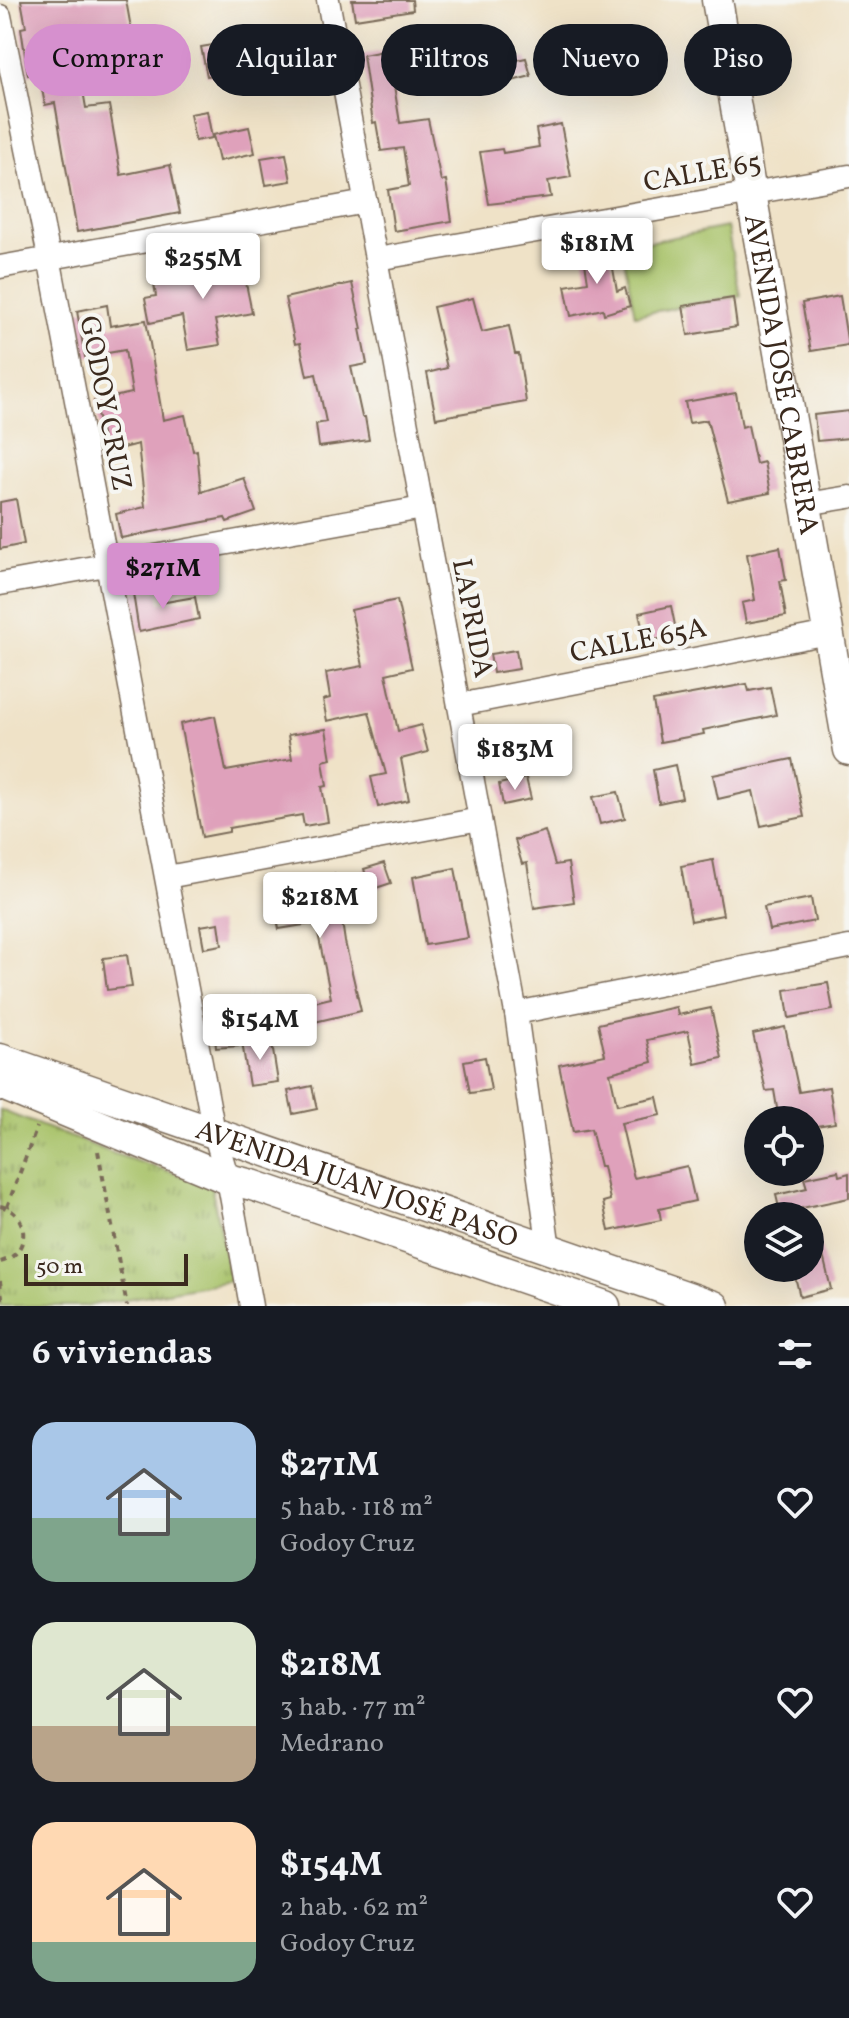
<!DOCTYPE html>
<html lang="es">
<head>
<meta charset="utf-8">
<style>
  :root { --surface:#171b24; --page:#20242c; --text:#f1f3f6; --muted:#9ea1a6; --accent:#d690ce }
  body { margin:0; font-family:Vollkorn,serif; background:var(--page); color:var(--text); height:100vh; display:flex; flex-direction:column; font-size:30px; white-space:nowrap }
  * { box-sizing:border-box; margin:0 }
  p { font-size:26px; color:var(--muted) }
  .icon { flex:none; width:44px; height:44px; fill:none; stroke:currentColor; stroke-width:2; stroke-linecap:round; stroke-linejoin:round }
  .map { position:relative; height:1306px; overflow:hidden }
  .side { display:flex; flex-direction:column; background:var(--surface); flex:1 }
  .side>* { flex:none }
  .guide { position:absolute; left:24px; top:24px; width:802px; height:72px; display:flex; gap:16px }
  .buttons { position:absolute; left:744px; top:1106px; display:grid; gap:16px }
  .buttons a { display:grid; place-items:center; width:80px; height:80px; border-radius:50%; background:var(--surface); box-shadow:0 8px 32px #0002; font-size:40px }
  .scale { position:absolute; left:24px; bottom:20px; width:164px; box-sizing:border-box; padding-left:8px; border:4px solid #3b2a1e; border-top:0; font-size:22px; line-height:28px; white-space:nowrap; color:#3b2a1e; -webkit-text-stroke:6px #f6f6f2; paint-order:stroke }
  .price { position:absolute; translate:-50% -68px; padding:0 18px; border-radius:8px; background:#fff; color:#222; font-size:26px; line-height:52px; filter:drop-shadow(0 2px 4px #0008) }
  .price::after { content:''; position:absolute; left:50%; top:48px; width:24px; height:18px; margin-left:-12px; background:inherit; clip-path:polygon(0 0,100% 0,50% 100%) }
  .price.on { background:var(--accent); color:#111 }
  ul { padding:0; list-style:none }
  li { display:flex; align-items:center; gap:24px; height:200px; padding:0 32px }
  li span { display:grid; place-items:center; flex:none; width:224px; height:160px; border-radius:24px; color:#555 }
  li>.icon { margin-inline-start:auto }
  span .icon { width:96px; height:96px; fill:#fffc; stroke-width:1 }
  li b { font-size:34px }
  h2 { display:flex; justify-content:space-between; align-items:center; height:96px; padding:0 32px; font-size:34px }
  .pill { padding:0 28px; border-radius:36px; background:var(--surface); box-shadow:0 8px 32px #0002; font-size:28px; line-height:72px }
  .pill.on { background:var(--accent); color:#111 }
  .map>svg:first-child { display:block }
</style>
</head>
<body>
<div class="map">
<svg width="849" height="1306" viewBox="0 0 849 1306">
  <defs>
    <pattern id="park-tufts" width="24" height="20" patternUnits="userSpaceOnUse" patternTransform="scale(2)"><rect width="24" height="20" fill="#a8c269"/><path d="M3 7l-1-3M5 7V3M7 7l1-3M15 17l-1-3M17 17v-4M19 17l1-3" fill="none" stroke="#8a9e56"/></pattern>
  </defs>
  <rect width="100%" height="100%" fill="#f6f6f2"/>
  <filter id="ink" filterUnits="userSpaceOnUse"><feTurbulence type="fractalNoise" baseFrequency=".0125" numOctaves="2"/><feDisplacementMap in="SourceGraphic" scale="16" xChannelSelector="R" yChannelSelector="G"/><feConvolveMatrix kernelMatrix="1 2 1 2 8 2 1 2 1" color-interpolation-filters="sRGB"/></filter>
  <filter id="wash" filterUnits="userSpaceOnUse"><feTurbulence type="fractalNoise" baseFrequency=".006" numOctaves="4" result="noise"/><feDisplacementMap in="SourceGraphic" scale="32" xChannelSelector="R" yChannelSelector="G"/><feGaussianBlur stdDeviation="1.8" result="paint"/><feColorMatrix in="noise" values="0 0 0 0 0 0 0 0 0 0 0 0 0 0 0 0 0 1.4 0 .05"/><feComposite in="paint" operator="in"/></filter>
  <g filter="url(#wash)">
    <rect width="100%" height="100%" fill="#efe2c7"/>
    <!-- grass -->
    <polygon fill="#a8c269" stroke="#727644" stroke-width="2" points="727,227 740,296 635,315 622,247"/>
    <!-- park -->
    <polygon fill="url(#park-tufts)" stroke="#727644" stroke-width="2" points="0,1110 115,1154 211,1185 230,1281 86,1306 0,1306"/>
    <g id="blocks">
      <!-- building -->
      <g fill="#dfa1bb">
        <polygon points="21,0 126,0 134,45 99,51 101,63 79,68 86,108 109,105 121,175 170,165 180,213 77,232 55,103 45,105 39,73 28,75 21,28 26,27"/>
        <polygon points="352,0 412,0 413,10 355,19"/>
        <polygon points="260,37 265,66 207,76 201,47"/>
        <polygon points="443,39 448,60 392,73 400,123 428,119 441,181 446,180 452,221 394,231 388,190 409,186 403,148 381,151 376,122 373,123 363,55"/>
        <polygon points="526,58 531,76 508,82 503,63"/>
        <polygon points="207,111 212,138 195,141 190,114"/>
        <polygon points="561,124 571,177 548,181 551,197 489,204 480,152 502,149 503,153 539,147 536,129"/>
        <polygon points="249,127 255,153 219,161 213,135"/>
        <polygon points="286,154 291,181 266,185 261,158"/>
        <polygon points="609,246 617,291 625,288 630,306 604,314 603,309 571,316 565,286 588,282 583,250"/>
        <polygon points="240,254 252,313 215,320 220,345 188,350 182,316 150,323 145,298 156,296 154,284 213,272 210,260"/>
        <polygon points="352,283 362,329 360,329 367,364 351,367 362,417 365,417 369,440 319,447 316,424 326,422 316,374 307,376 300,343 295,344 285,298"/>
        <polygon points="840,296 848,345 811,351 802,303"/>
        <polygon points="473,298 482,332 509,326 515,354 519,354 526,402 436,418 427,373 447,368 433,307"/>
        <polygon points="733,298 737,327 688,335 683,306"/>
        <polygon points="107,305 110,326 146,320 163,420 185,415 193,451 197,450 201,492 244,478 256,512 227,522 225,518 121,538 116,514 145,507 138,444 106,452 94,401 132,393 125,350 85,357 77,311"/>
        <polygon points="736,393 742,427 748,425 756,464 764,462 770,493 728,501 707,420 689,423 685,402"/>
        <polygon points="849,411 849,438 817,441 814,415"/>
        <polygon points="16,499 24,544 0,549 0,502"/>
        <polygon points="780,547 786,580 780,581 786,616 746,623 742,603 755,600 747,554"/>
        <polygon points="158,590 160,603 195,597 199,619 139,632 133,593"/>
        <polygon points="397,600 412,668 386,674 398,731 421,725 428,752 401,759 409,800 378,807 371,777 386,774 369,712 327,721 323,700 330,698 326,673 363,666 351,610"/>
        <polygon points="671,606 677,635 646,642 639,613"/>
        <polygon points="516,650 519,669 493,673 490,654"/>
        <polygon points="747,684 749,691 770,687 776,715 703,730 704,734 660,742 653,701"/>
        <polygon points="215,716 226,771 292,759 288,735 326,729 331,759 323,761 327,786 322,787 328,822 304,826 302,815 229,828 229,832 202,837 180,724"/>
        <polygon points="792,759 804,817 761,826 753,791 718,799 713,775"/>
        <polygon points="675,765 682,798 659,803 653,770"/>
        <polygon points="526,778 531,799 503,805 499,784"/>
        <polygon points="618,792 625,818 600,824 593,797"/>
        <polygon points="545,831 555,865 568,863 574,902 534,908 527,863 522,864 515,840"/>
        <polygon points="713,860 723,915 691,921 681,866"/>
        <polygon points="384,863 391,883 370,890 364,869"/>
        <polygon points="455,868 468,938 425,945 413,877"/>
        <polygon points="335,874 345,942 361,1011 302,1025 297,1006 331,998 316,923 279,929 270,882"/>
        <polygon points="811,898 815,921 769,930 764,907"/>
        <polygon points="219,923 222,945 204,948 200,926"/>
        <polygon points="127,955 132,987 107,990 103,958"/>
        <polygon points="828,983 833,1010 789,1018 785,990"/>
        <polygon points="676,1007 678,1015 711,1008 722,1058 695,1064 688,1031 647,1040 652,1062 610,1073 617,1105 657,1097 661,1115 621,1123 634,1178 687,1166 695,1201 659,1209 661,1220 609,1231 603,1202 610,1200 603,1166 600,1166 591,1129 573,1132 559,1065 605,1055 598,1024"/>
        <polygon points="236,1022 238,1046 216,1048 214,1024"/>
        <polygon points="785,1027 799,1092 829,1087 835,1123 810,1127 810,1120 779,1120 774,1090 766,1091 753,1034"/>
        <polygon points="271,1038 278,1082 249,1086 242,1042"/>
        <polygon points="485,1057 491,1090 470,1093 464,1061"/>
        <polygon points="312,1086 317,1109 293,1114 288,1091"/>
        <polygon points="838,1171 839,1176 849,1173 849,1198 802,1208 804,1216 781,1216 776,1195 807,1188 804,1178"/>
        <polygon points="817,1230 831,1289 800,1297 793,1268 810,1268 810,1231"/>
      </g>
    </g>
  </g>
  <g filter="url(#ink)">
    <use href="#blocks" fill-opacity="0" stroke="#7a6a59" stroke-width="2"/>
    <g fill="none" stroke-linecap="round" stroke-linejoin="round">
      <!-- minor casing -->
      <g stroke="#7a6a59" stroke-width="25">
        <g id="minor">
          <polyline points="328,0 516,1013 549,1249"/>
          <polyline points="0,16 49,257 214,1132 228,1179 251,1306"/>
          <polyline points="377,259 849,176"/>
          <polyline points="0,267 366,202"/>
          <polyline points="806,504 849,497"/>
          <polyline points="0,584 422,508"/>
          <polyline points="459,705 828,633"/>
          <polyline points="167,877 480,819"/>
          <polyline points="516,1013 849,947"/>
        </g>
      </g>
      <!-- secondary casing -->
      <g stroke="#7a6a59" stroke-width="33">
        <g id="secondary">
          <path id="s1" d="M717 0 849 750"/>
          <path id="s2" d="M0 1059 714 1306"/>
          <polyline points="0,1084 228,1179 252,1185 605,1306"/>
        </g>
      </g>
      <!-- path -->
      <g stroke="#7a6a59" stroke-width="4" stroke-dasharray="6 6" stroke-linecap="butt">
        <polyline points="98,1151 127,1306"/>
        <path d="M0 1206C31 1213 31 1255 0 1262"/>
        <polyline points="7,1207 37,1127"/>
        <polyline points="0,1281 3,1306"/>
      </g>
      <!-- minor -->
      <use href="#minor" stroke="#fff" stroke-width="22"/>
      <!-- secondary -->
      <use href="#secondary" stroke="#fff" stroke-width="30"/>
    </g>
  </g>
  <g text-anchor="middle" stroke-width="8" stroke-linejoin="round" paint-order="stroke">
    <!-- street labels -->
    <g font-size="28" fill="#3b2a1e" stroke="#f6f6f2">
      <text transform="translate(702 171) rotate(-10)" y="10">CALLE 65</text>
      <text dy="10" stroke="none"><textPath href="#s1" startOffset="380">AVENIDA JOSÉ CABRERA</textPath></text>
      <text transform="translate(107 403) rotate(79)" y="10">GODOY CRUZ</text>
      <text transform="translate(474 618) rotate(79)" y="10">LAPRIDA</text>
      <text transform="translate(638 639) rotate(-11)" y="10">CALLE 65A</text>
      <text dy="10" stroke="none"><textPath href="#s2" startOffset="378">AVENIDA JUAN JOSÉ PASO</textPath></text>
    </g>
  </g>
</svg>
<div class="buttons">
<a><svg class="icon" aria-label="locate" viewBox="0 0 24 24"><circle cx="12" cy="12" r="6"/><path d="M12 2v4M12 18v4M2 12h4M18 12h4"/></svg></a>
<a><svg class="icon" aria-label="layers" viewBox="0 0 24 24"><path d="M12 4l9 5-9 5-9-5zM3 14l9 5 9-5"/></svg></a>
</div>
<div class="scale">50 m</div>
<b class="price" style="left:597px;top:286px">$181M</b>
<b class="price" style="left:203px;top:301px">$255M</b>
<b class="price on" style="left:163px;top:611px">$271M</b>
<b class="price" style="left:515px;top:792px">$183M</b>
<b class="price" style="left:320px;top:940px">$218M</b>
<b class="price" style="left:260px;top:1062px">$154M</b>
<div class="guide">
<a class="pill on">Comprar</a>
<a class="pill">Alquilar</a>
<a class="pill">Filtros</a>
<a class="pill">Nuevo</a>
<a class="pill">Piso</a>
</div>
</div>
<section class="side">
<h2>6 viviendas<svg class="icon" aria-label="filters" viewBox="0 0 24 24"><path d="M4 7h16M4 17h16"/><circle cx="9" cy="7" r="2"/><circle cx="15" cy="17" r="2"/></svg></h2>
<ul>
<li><span style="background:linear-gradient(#a9c7e8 60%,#7fa58c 0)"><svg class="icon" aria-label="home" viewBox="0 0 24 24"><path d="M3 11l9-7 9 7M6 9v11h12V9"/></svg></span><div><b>$271M</b><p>5 hab. · 118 m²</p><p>Godoy Cruz</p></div><svg class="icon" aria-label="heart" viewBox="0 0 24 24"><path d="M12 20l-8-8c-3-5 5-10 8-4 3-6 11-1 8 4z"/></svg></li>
<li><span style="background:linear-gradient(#dfe7d0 65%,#b9a48a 0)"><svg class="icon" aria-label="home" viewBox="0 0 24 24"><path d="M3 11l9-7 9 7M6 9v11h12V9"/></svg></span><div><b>$218M</b><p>3 hab. · 77 m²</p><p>Medrano</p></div><svg class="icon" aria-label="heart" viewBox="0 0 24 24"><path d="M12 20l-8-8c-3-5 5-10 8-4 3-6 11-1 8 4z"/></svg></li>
<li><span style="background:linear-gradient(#ffd9b3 75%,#7fa58c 0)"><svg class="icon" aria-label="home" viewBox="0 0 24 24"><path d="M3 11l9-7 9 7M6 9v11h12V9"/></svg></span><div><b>$154M</b><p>2 hab. · 62 m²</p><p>Godoy Cruz</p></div><svg class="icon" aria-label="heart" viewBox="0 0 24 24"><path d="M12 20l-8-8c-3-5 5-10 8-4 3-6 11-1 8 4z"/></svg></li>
</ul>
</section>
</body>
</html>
